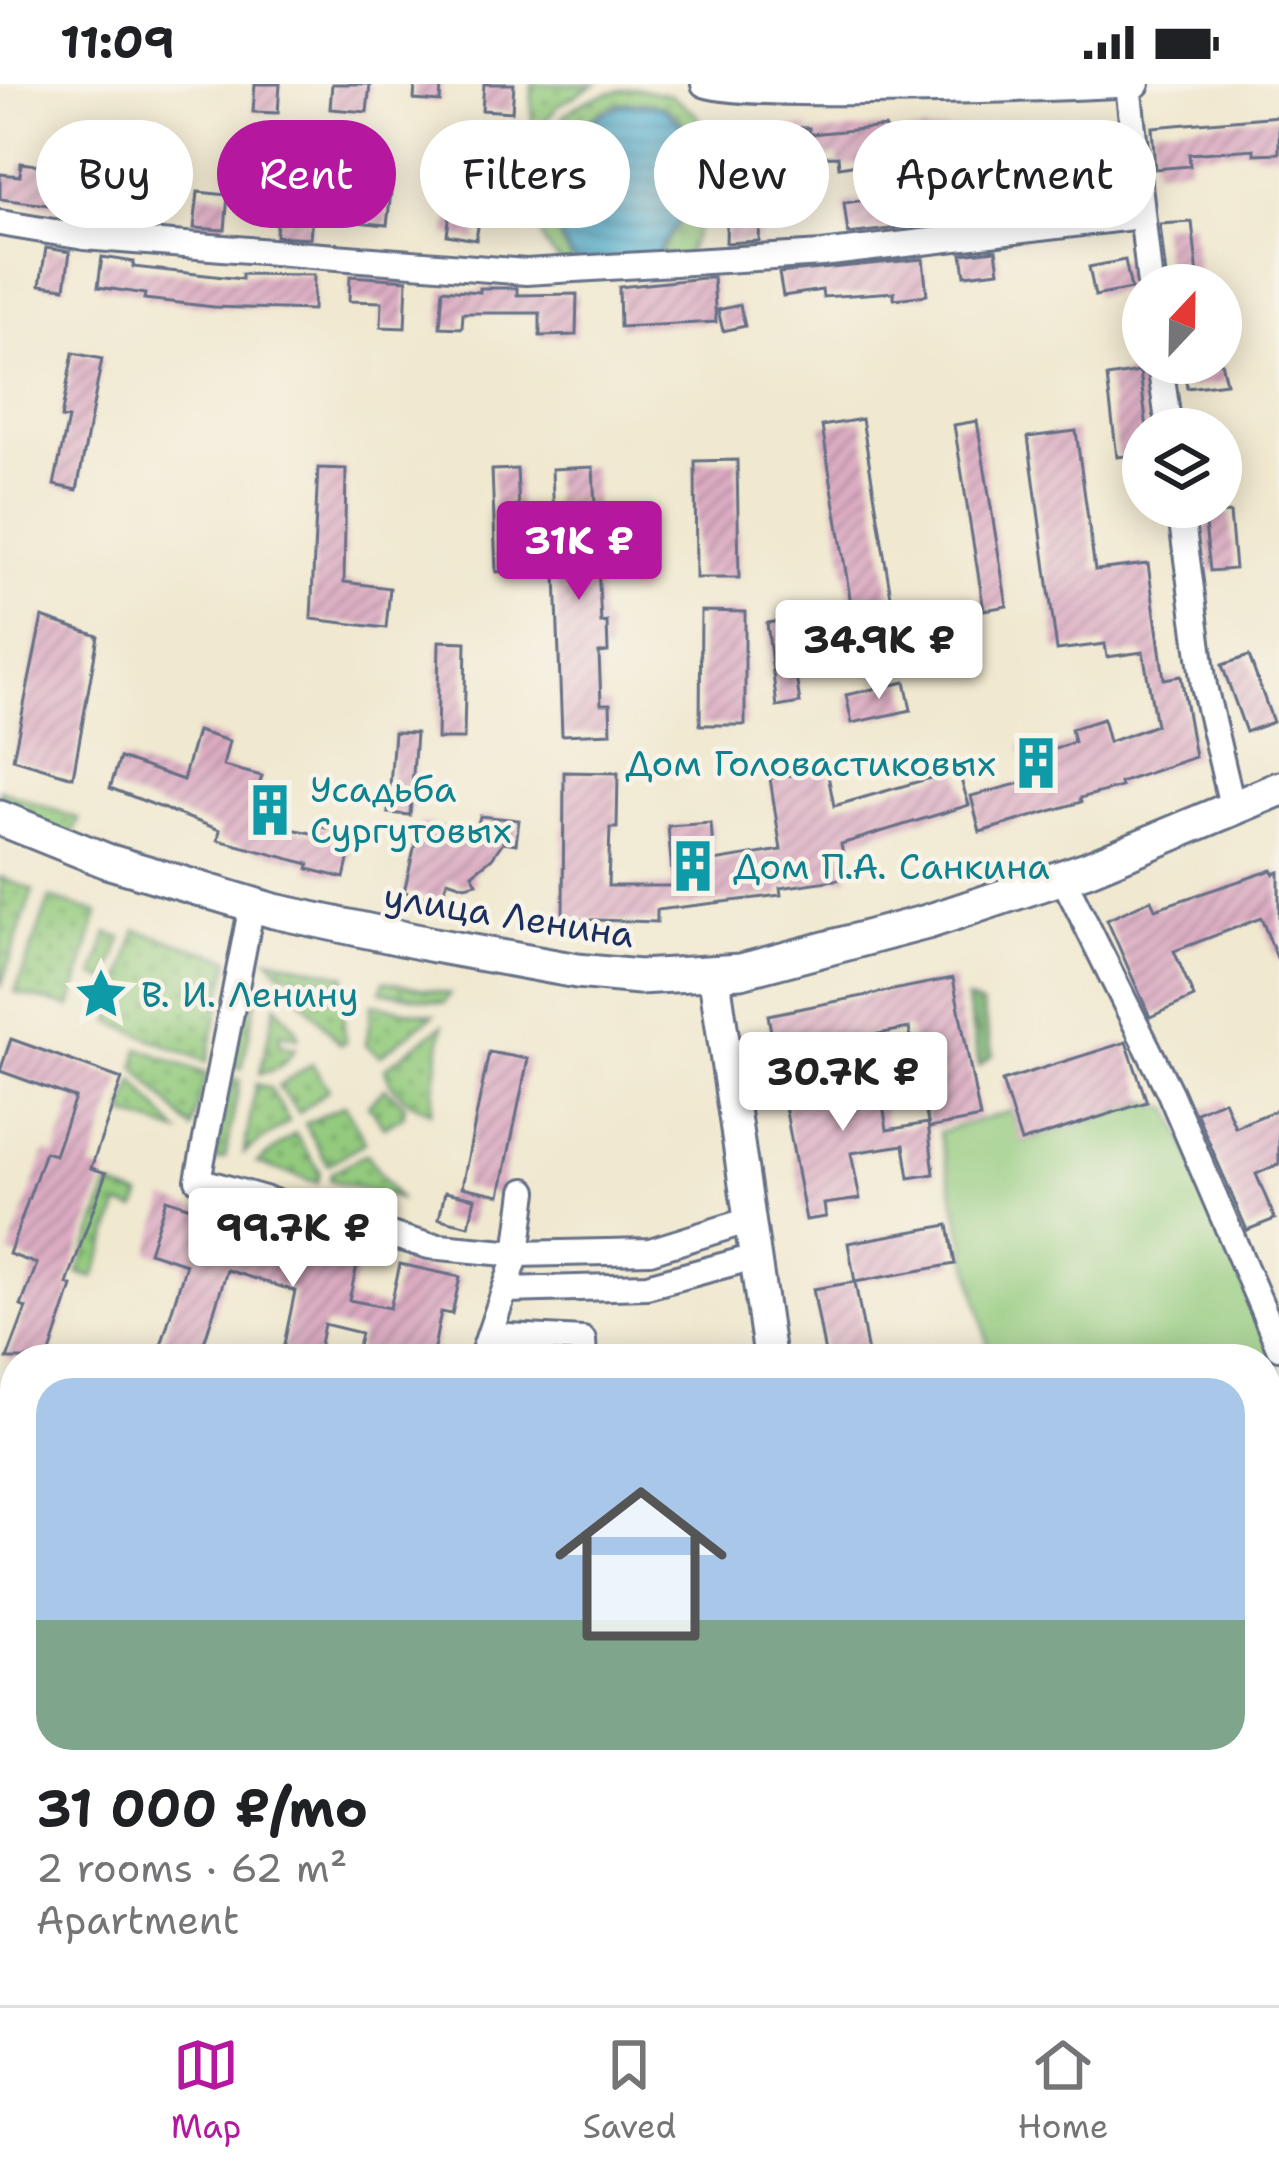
<!DOCTYPE html>
<html lang="en">
<head>
<meta charset="utf-8">
<style>
  :root { --surface:#fff; --page:#f2f2f2; --text:#202124; --muted:#757577; --line:#e0e0e0; --accent:#b5179e }
  body { margin:0; font-family:"Shantell Sans",sans-serif; background:var(--page); color:var(--text); height:100vh; display:flex; flex-direction:column; font-size:45px; white-space:nowrap }
  * { box-sizing:border-box; margin:0 }
  p { font-size:39px; color:var(--muted) }
  .icon { flex:none; width:66px; height:66px; fill:none; stroke:currentColor; stroke-width:2; stroke-linecap:round; stroke-linejoin:round }
  .map { position:relative; flex:1; overflow:hidden }
  .drawer { position:absolute; left:0px; top:1260px; width:1281px; height:663px; display:flex; flex-direction:column; background:var(--surface); border-radius:48px 48px 0 0; box-shadow:0 6px 30px #0003 }
  .drawer>* { flex:none }
  .top-card { position:absolute; left:36px; top:36px; width:1209px; height:108px; display:flex; gap:24px }
  .needle { width:78px; rotate:22deg }
  .buttons { position:absolute; left:1122px; top:180px; display:grid; gap:24px }
  .buttons a { display:grid; place-items:center; width:120px; height:120px; border-radius:50%; background:var(--surface); box-shadow:0 6px 30px #0003; font-size:60px }
  .price { position:absolute; translate:-50% -102px; padding:0 27px; border-radius:12px; background:#fff; color:#222; font-size:39px; line-height:78px; filter:drop-shadow(0 3px 6px #0008) }
  .price::after { content:''; position:absolute; left:50%; top:72px; width:36px; height:27px; margin-left:-18px; background:inherit; clip-path:polygon(0 0,100% 0,50% 100%) }
  .price.active { background:var(--accent); color:#fff }
  ul { padding:0; list-style:none }
  li { display:grid; align-content:center; gap:24px; height:636px; padding:0 36px }
  li span { display:grid; place-items:center; height:372px; border-radius:36px; color:#555 }
  li>.icon { margin-inline-start:auto }
  span .icon { width:216px; height:216px; fill:#fffc; stroke-width:1 }
  li b { font-size:51px }
  .pill { padding:0 42px; border-radius:54px; background:var(--surface); box-shadow:0 6px 30px #0003; font-size:42px; line-height:108px }
  .pill.active { background:var(--accent); color:#fff }
  .status { display:flex; justify-content:space-between; align-items:center; height:84px; padding:0 60px; background:var(--surface); direction:ltr }
  .status svg { height:33px; fill:currentColor }
  .tabs { display:flex; justify-content:space-around; align-items:center; height:168px; border-top:3px solid var(--line); background:var(--surface); font-size:33px; color:var(--muted) }
  .tabs a { display:grid; justify-items:center; gap:6px }
  .tabs .active { color:var(--accent) }
  .map>svg:first-child { display:block }
</style>
</head>
<body>
<div class="status"><b>11:09</b><svg viewBox="0 0 49 12"><path d="M0 12V9h3v3zM5 12V6h3v6zM10 12V3h3v9zM15 12V0h3v12zM26 1h20v11H26zM47 4h2v5h-2z"/></svg></div>
<div class="map">
<svg width="1279" height="1921" viewBox="0 0 1279 1921">
  <defs>
    <pattern id="grass-dots" width="8" height="8" patternUnits="userSpaceOnUse" patternTransform="scale(3)"><rect width="8" height="8" fill="#93ca7d"/><path d="M2 2h.1M6 6h.1" fill="none" stroke="#77a46a" stroke-width="1.8" stroke-linecap="round"/></pattern>
    <pattern id="forest-firs" width="22" height="20" patternUnits="userSpaceOnUse" patternTransform="scale(3)"><rect width="22" height="20" fill="#76ae6c"/><path d="M5 1l3.5 6h-7zM16 11l3.5 6h-7z" fill="#608e5c"/></pattern>
    <pattern id="water-rules" width="6" height="5" patternUnits="userSpaceOnUse" patternTransform="scale(3)"><rect width="6" height="5" fill="#4dabcc"/><path d="M0 2.5h6" fill="none" stroke="#3f8ca9"/></pattern>
    <pattern id="building-hatch" width="6" height="6" patternUnits="userSpaceOnUse" patternTransform="scale(3)"><rect width="6" height="6" fill="#dcacc2"/><path d="M-1 1l2-2M0 6l6-6M5 7l2-2" fill="none" stroke="#b28ca1"/></pattern>
  </defs>
  <rect width="100%" height="100%" fill="#f7f3e8"/>
  <filter id="ink" filterUnits="userSpaceOnUse"><feTurbulence type="fractalNoise" baseFrequency=".00833" numOctaves="2"/><feDisplacementMap in="SourceGraphic" scale="24" xChannelSelector="R" yChannelSelector="G"/><feConvolveMatrix kernelMatrix="1 2 1 2 8 2 1 2 1" color-interpolation-filters="sRGB"/></filter>
  <filter id="wash" filterUnits="userSpaceOnUse"><feTurbulence type="fractalNoise" baseFrequency=".004" numOctaves="4" result="noise"/><feDisplacementMap in="SourceGraphic" scale="48" xChannelSelector="R" yChannelSelector="G"/><feGaussianBlur stdDeviation="2.7" result="paint"/><feColorMatrix in="noise" values="0 0 0 0 0 0 0 0 0 0 0 0 0 0 0 0 0 1.4 0 .05"/><feComposite in="paint" operator="in"/></filter>
  <g filter="url(#wash)">
    <rect width="100%" height="100%" fill="#f0e8cf"/>
    <!-- grass -->
    <g fill="url(#grass-dots)" stroke="#577c6e" stroke-width="3">
      <polygon points="532,0 595,0 559,21 544,39 531,87"/>
      <path d="M636 4 671 11 697 31 706 45 702 137 684 175 659 169C690 127 698 108 699 56 689 46 677 29 665 23 658 19 645 19 637 18 619 16 600 26 586 38 546 76 540 139 576 182 570 180 563 180 558 176 525 150 538 76 555 44 569 18 609 7 636 4Z"/>
      <polygon points="0,706 79,735 71,754 0,725"/>
      <polygon points="0,793 33,806 1,902 0,901"/>
      <polygon points="50,814 98,829 71,923 15,909"/>
      <polygon points="136,846 230,875 207,978 111,938"/>
      <polygon points="108,849 122,854 108,897 94,892"/>
      <polygon points="268,874 345,891 345,901 280,888"/>
      <polygon points="250,895 258,906 242,984 233,984"/>
      <polygon points="384,897 450,910 444,919 381,907"/>
      <polygon points="295,907 342,915 345,958 340,960"/>
      <polygon points="372,920 434,931 380,972 366,961"/>
      <path d="M276 921 297 946 298 954 280 949V961L295 964C286 979 278 987 260 989Z"/>
      <path d="M443 941 431 1028C411 1020 389 1006 385 984Z"/>
      <polygon points="139,964 206,990 192,1045 135,983"/>
      <polygon points="312,980 329,1005 299,1029 278,1002"/>
      <polygon points="232,994 240,996 225,1074 215,1076"/>
      <polygon points="134,997 179,1049 124,1030"/>
      <polygon points="256,1000 270,1004 289,1037 244,1069"/>
      <polygon points="385,1004 405,1021 403,1032 384,1043 368,1021"/>
      <polygon points="345,1021 365,1058 328,1081 305,1040"/>
      <polygon points="295,1050 320,1087 318,1099 257,1079"/>
      <polygon points="366,1070 399,1115 330,1096 331,1089"/>
      <polygon points="109,1102 141,1113 136,1126 120,1121 94,1194 78,1189"/>
      <polygon points="0,1534 15,1542 15,1575 0,1586"/>
      <polygon points="0,1698 15,1709 15,1759 0,1748"/>
    </g>
    <!-- forest -->
    <polygon fill="url(#forest-firs)" stroke="#486e65" stroke-width="3" points="966,915 982,921 993,971 979,982"/>
    <!-- pitch -->
    <polygon fill="#93ca7d" stroke="#577c6e" stroke-width="3" points="1147,1018 1171,1025 1279,1286 1279,1560 1266,1572 1266,1275 991,1275 939,1048 1011,1027 1022,1058"/>
    <!-- water -->
    <path fill="url(#water-rules)" stroke="#346d95" stroke-width="3" d="M627 20 662 23 698 56 697 98 678 139 657 168 645 176 579 180C550 151 544 91 571 56 586 37 605 28 627 20Z"/>
    <g fill="none" stroke-linecap="round" stroke-linejoin="round">
      <!-- stream -->
      <g stroke="#4dabcc" stroke-width="6">
        <polyline points="0,1729 15,1742"/>
        <polyline points="242,1908 250,1921"/>
      </g>
    </g>
    <g id="blocks">
      <!-- building -->
      <g fill="url(#building-hatch)">
        <polygon points="255,0 280,0 278,29 253,28"/>
        <polygon points="332,0 370,0 367,28 330,25"/>
        <polygon points="415,0 441,0 440,18 414,16"/>
        <polygon points="484,0 514,0 512,28 482,26"/>
        <polygon points="1279,32 1279,69 1254,70 1254,65 1189,70 1190,82 1155,85 1152,43"/>
        <polygon points="1111,38 1113,77 1078,80 1075,41"/>
        <polygon points="735,42 809,44 809,50 885,43 886,49 973,45 974,72 888,75 839,83 838,72 769,74 769,81 762,81 759,157 726,159 727,118 713,118 714,91 735,91"/>
        <polygon points="1042,43 1044,80 1025,81 1023,44"/>
        <polygon points="21,79 76,86 74,104 141,111 142,104 163,106 159,141 96,130 96,127 0,115 0,90 20,92"/>
        <polygon points="360,97 392,100 387,141 356,138"/>
        <polygon points="453,105 483,109 476,156 447,151"/>
        <polygon points="198,108 228,111 225,146 194,144"/>
        <polygon points="880,114 882,123 922,120 923,141 848,150 844,119"/>
        <polygon points="278,119 313,122 310,154 276,152"/>
        <polygon points="1192,138 1199,201 1167,201 1160,140"/>
        <polygon points="46,164 70,168 65,204 40,201"/>
        <polygon points="996,166 999,187 965,191 962,170"/>
        <polygon points="102,173 134,178 133,183 242,195 242,190 314,191 313,226 214,223 144,215 145,210 98,203"/>
        <polygon points="923,175 927,211 894,215 894,208 823,213 822,206 783,212 779,189"/>
        <polygon points="1125,176 1131,205 1095,212 1089,183"/>
        <polygon points="350,192 407,196 405,244 381,243 382,218 349,217"/>
        <polygon points="713,193 716,238 620,243 619,203"/>
        <polygon points="480,204 517,204 517,211 577,210 576,251 540,252 540,229 463,229 462,244 440,243 443,205 480,208"/>
        <polygon points="740,221 745,242 723,247 718,226"/>
        <polygon points="73,269 102,275 77,406 54,401 68,335 61,334"/>
        <polygon points="1221,278 1226,299 1187,304 1184,283"/>
        <polygon points="1140,288 1147,345 1143,345 1143,370 1117,373 1107,293"/>
        <polygon points="862,335 893,525 853,532 822,342"/>
        <polygon points="977,337 1007,522 984,526 954,341"/>
        <polygon points="1076,347 1095,486 1148,480 1164,595 1181,592 1195,673 1120,699 1121,703 1080,714 1081,718 980,748 971,712 1029,697 1020,661 1040,655 1044,669 1074,658 1071,645 1103,635 1109,658 1156,641 1143,568 1107,573 1105,560 1057,566 1028,353"/>
        <polygon points="737,376 739,494 696,494 695,377"/>
        <polygon points="593,383 601,539 607,538 608,568 599,569 601,620 610,620 611,649 562,651 552,385"/>
        <polygon points="318,384 346,385 344,498 390,504 386,544 311,535"/>
        <polygon points="517,385 522,487 496,488 492,386"/>
        <polygon points="1230,429 1235,485 1210,487 1204,431"/>
        <polygon points="958,521 965,562 898,573 892,532"/>
        <polygon points="701,527 745,528 745,641 700,641"/>
        <polygon points="42,533 98,552 73,693 13,675"/>
        <polygon points="787,536 792,559 815,555 820,580 795,585 800,619 777,623 767,539"/>
        <polygon points="439,557 466,558 464,655 437,655"/>
        <polygon points="1249,572 1273,638 1246,648 1222,581"/>
        <polygon points="905,598 911,626 852,639 846,611"/>
        <polygon points="197,647 229,657 223,682 262,692 258,704 284,711 277,742 316,750 318,742 354,750 344,794 308,785 309,780 218,756 220,746 110,704 120,674 183,696"/>
        <polygon points="394,648 416,649 410,731 388,729"/>
        <polygon points="827,686 834,722 958,686 969,721 841,760 848,794 780,804 781,811 657,826 657,838 563,835 564,688 618,689 617,744 610,744 608,802 673,802 668,742 711,739 714,777 781,766 770,694"/>
        <polygon points="480,732 519,736 516,760 503,758 492,774 472,790 477,799 465,802 447,796 442,816 404,808 420,739 475,751"/>
        <polygon points="1272,786 1274,790 1279,788 1279,879 1261,834 1174,867 1194,913 1150,933 1107,836 1151,816 1155,825"/>
        <polygon points="953,894 980,1034 929,1044 909,944 775,970 768,931"/>
        <polygon points="11,955 122,995 91,1084 106,1089 67,1200 72,1202 48,1275 7,1275 26,1224 21,1222 37,1180 9,1170 45,1068 55,1071 75,1014 0,987"/>
        <polygon points="1126,958 1147,1018 1021,1058 1002,997"/>
        <polygon points="489,968 528,975 500,1111 462,1103"/>
        <polygon points="877,981 887,1046 928,1039 934,1090 909,1094 904,1061 851,1069 860,1115 824,1120 826,1133 806,1136 780,995"/>
        <polygon points="1224,1016 1235,1043 1279,1025 1279,1080 1256,1090 1275,1135 1247,1146 1196,1028"/>
        <polygon points="445,1108 475,1114 469,1142 439,1135"/>
        <polygon points="166,1115 299,1159 359,1173 349,1216 390,1224 400,1180 460,1193 452,1230 441,1228 432,1275 355,1275 361,1249 324,1240 317,1275 281,1275 295,1207 227,1186 199,1275 157,1275 186,1180 149,1168"/>
        <polygon points="948,1141 955,1180 855,1198 848,1159"/>
        <polygon points="855,1198 869,1275 826,1275 813,1205"/>
      </g>
    </g>
  </g>
  <g filter="url(#ink)">
    <use href="#blocks" fill-opacity="0" stroke="#667086" stroke-width="3"/>
    <g fill="none" stroke-linecap="round" stroke-linejoin="round">
      <!-- minor casing -->
      <g stroke="#667086" stroke-width="30">
        <g id="minor">
          <path d="M704 0C730 17 1080 3 1137 0"/>
          <polyline points="1128,0 1150,201"/>
          <polyline points="0,139 84,153 526,188 822,170 1141,132"/>
          <polyline points="1160,279 1169,345"/>
          <polyline points="1180,423 1204,602 1232,722"/>
          <polyline points="1063,794 1170,1009 1279,1263"/>
          <polyline points="252,821 198,1096 429,1162 517,1170 650,1167 750,1136"/>
          <polyline points="507,1206 647,1202 755,1173"/>
          <polyline points="490,1251 583,1256 584,1275"/>
          <polyline points="481,1275 517,1170 525,1107"/>
          <polyline points="0,1525 15,1533"/>
          <polyline points="1266,1610 1279,1599"/>
          <polyline points="0,1773 15,1784"/>
          <polyline points="166,1908 179,1921"/>
          <polyline points="321,1921 322,1908"/>
          <polyline points="512,1921 578,1908"/>
        </g>
      </g>
      <!-- tertiary casing -->
      <g stroke="#667086" stroke-width="36">
        <g id="tertiary">
          <polyline points="714,891 770,1275"/>
          <polyline points="890,1908 893,1921"/>
        </g>
      </g>
      <!-- secondary casing -->
      <g stroke="#667086" stroke-width="39">
        <polyline id="secondary" points="0,734 107,777 274,827 434,861 577,887 639,893 741,887 927,838 1087,785 1279,705"/>
      </g>
      <!-- minor -->
      <use href="#minor" stroke="#fff" stroke-width="24"/>
      <!-- tertiary -->
      <use href="#tertiary" stroke="#fff" stroke-width="30"/>
      <!-- secondary -->
      <use href="#secondary" stroke="#fff" stroke-width="33"/>
    </g>
  </g>
  <!-- icons -->
  <defs>
    <g id="building-bare" transform="scale(4.14)"><path d="M-4-6H4V6H1V3H-1V6H-4ZM-2.5-4.3h1.7v1.8h-1.7ZM.8-4.3h1.7v1.8H.8ZM-2.5-1h1.7V.8h-1.7ZM.8-1h1.7V.8H.8Z" fill="#0f9aa8" stroke="#f7f3e8" stroke-width="2.5" paint-order="stroke"/></g>
    <g id="sight-bare" transform="scale(4.14)"><path d="M0-6L1.8-2.2L6-1.7L2.9 1.2L3.7 5.4L0 3.3L-3.7 5.4L-2.9 1.2L-6-1.7L-1.8-2.2Z" fill="#0f9aa8" stroke="#f7f3e8" stroke-width="2.5" paint-order="stroke"/></g>
  </defs>
  <g fill-rule="evenodd">
    <use href="#building-bare" x="1036" y="679"/>
    <use href="#building-bare" x="270" y="726"/>
    <use href="#building-bare" x="693" y="782"/>
    <use href="#sight-bare" x="101" y="910"/>
  </g>
  <g text-anchor="middle" stroke-width="9" stroke-linejoin="round" paint-order="stroke">
    <!-- culture labels -->
    <g font-size="36" fill="#0d838f" stroke="#f7f3e8" text-anchor="start">
      <text x="996" y="692" text-anchor="end">Дом Головастиковых</text>
      <text x="310" y="718">Усадьба<tspan x="310" dy="41">Сургутовых</tspan></text>
      <text x="733" y="795">Дом П.А. Санкина</text>
      <text x="141" y="923">В. И. Ленину</text>
    </g>
    <!-- street labels -->
    <g font-size="36" fill="#1b2f5e" stroke="#f7f3e8">
      <text transform="translate(509 831) rotate(9)" y="13">улица Ленина</text>
    </g>
  </g>
</svg>
<div class="buttons">
<a><svg class="needle" viewBox="-14 -14 28 28"><path d="M0-13l5 13h-10z" fill="#e53935"/><path d="M0 13l5-13h-10z" fill="#757577"/></svg></a>
<a><svg class="icon" aria-label="layers" viewBox="0 0 24 24"><path d="M12 4l9 5-9 5-9-5zM3 14l9 5 9-5"/></svg></a>
</div>
<b class="price active" style="left:579px;top:519px">31K ₽</b>
<b class="price" style="left:879px;top:618px">34.9K ₽</b>
<b class="price" style="left:843px;top:1050px">30.7K ₽</b>
<b class="price" style="left:293px;top:1206px">99.7K ₽</b>
<div class="top-card">
<a class="pill">Buy</a>
<a class="pill active">Rent</a>
<a class="pill">Filters</a>
<a class="pill">New</a>
<a class="pill">Apartment</a>
</div>
<section class="drawer">
<ul>
<li><span style="background:linear-gradient(#a9c7e8 65%,#7fa58c 0)"><svg class="icon" aria-label="home" viewBox="0 0 24 24"><path d="M3 11l9-7 9 7M6 9v11h12V9"/></svg></span><div><b>31 000 ₽/mo</b><p>2 rooms · 62 m²</p><p>Apartment</p></div></li>
</ul>
</section>
</div>
<nav class="tabs">
<a class="active"><svg class="icon" aria-label="map" viewBox="0 0 24 24"><path d="M3 6l6-2 6 2 6-2v14l-6 2-6-2-6 2zM9 4v14M15 6v14"/></svg>Map</a>
<a><svg class="icon" aria-label="saved" viewBox="0 0 24 24"><path d="M7 4h10v16l-5-4-5 4z"/></svg>Saved</a>
<a><svg class="icon" aria-label="home" viewBox="0 0 24 24"><path d="M3 11l9-7 9 7M6 9v11h12V9"/></svg>Home</a>
</nav>
</body>
</html>
